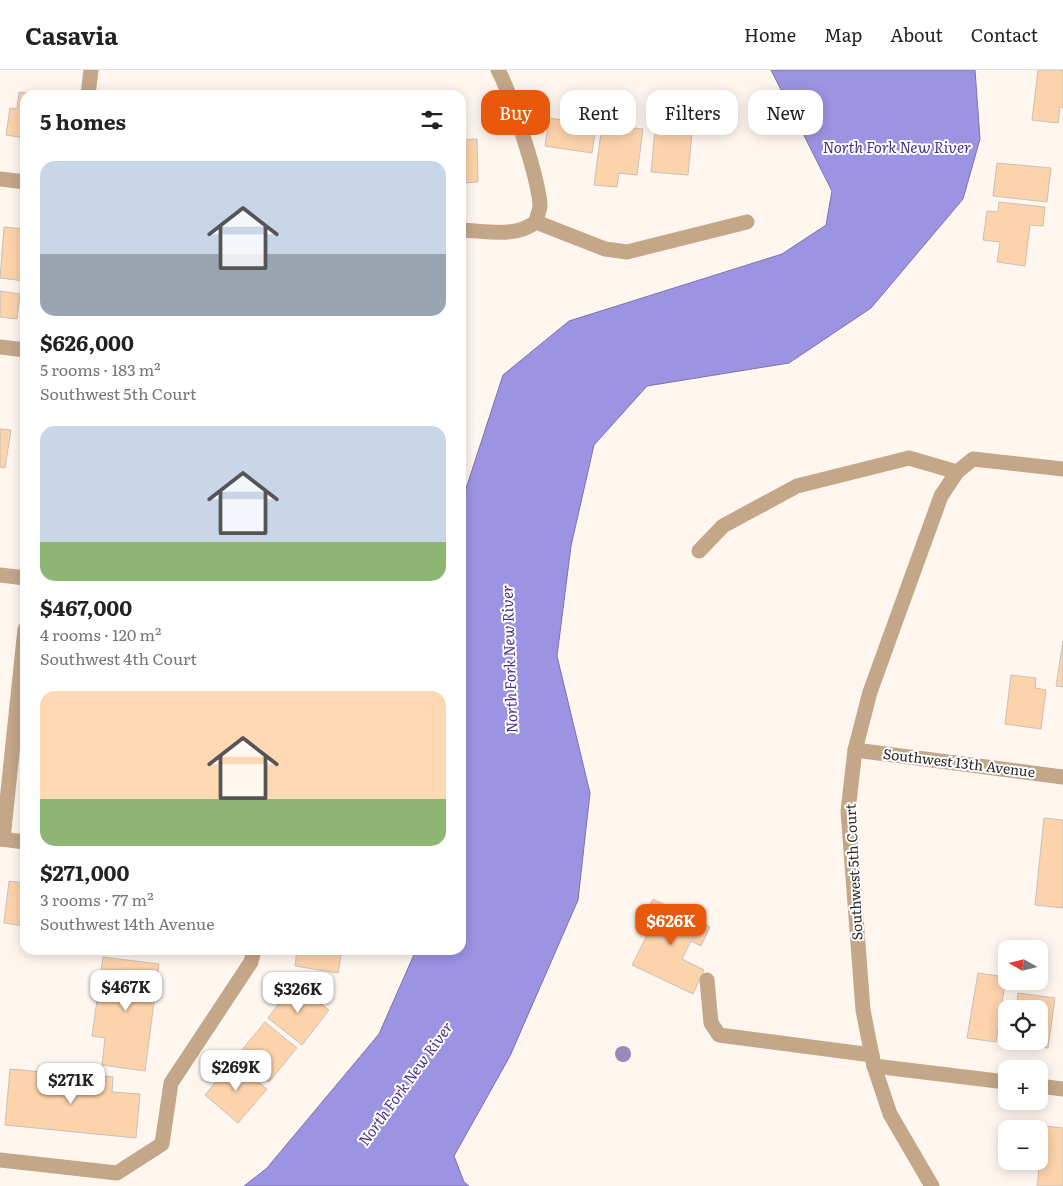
<!DOCTYPE html>
<html lang="en">
<head>
<meta charset="utf-8">
<style>
  :root { --surface:#fff; --page:#f2f2f2; --text:#222; --muted:#767676; --line:#e0e0e0; --accent:#ea580c }
  body { margin:0; font-family:Literata,serif; background:var(--page); color:var(--text); height:100vh; display:flex; flex-direction:column; font-size:19px; white-space:nowrap }
  * { box-sizing:border-box; margin:0 }
  p { font-size:16px; color:var(--muted) }
  .icon { flex:none; width:28px; height:28px; fill:none; stroke:currentColor; stroke-width:2; stroke-linecap:round; stroke-linejoin:round }
  .map { position:relative; flex:1; overflow:hidden }
  .panel { position:absolute; left:20px; top:20px; width:446px; height:865px; display:flex; flex-direction:column; background:var(--surface); border-radius:15px; box-shadow:0 2px 12px #0003 }
  .panel>* { flex:none }
  .banner { position:absolute; left:481px; top:20px; width:475px; height:45px; display:flex; gap:10px }
  .needle { width:32px; rotate:278deg }
  .tools { position:absolute; left:998px; top:870px; display:grid; gap:10px }
  .tools a { display:grid; place-items:center; width:50px; height:50px; border-radius:10px; background:var(--surface); box-shadow:0 2px 12px #0003; font-size:25px }
  .price { position:absolute; translate:-50% -42px; padding:0 11px; border-radius:10px; background:#fff; color:#222; font-size:16px; line-height:32px; filter:drop-shadow(0 1px 2px #0008) }
  .price::after { content:''; position:absolute; left:50%; top:30px; width:15px; height:11px; margin-left:-8px; background:inherit; clip-path:polygon(0 0,100% 0,50% 100%) }
  .price.current { background:var(--accent); color:#fff }
  ul { padding:0; list-style:none }
  li { display:grid; align-content:center; gap:10px; height:265px; padding:0 20px }
  li span { display:grid; place-items:center; height:155px; border-radius:15px; color:#555 }
  li>.icon { margin-inline-start:auto }
  span .icon { width:90px; height:90px; fill:#fffc; stroke-width:1 }
  li b { font-size:21px }
  h2 { display:flex; justify-content:space-between; align-items:center; height:60px; padding:0 20px; font-size:21px }
  .pill { padding:0 18px; border-radius:15px; background:var(--surface); box-shadow:0 2px 12px #0003; font-size:18px; line-height:45px }
  .pill.current { background:var(--accent); color:#fff }
  header { display:flex; align-items:center; gap:30px; box-sizing:border-box; height:70px; padding:0 25px; background:var(--surface); border-bottom:1px solid var(--line) }
  header strong { font-size:24px }
  nav { display:flex; gap:28px; margin-inline-start:auto; font-size:18px }
  .map>svg:first-child { display:block }
</style>
</head>
<body>
<header>
<strong>Casavia</strong>
<nav><a>Home</a><a>Map</a><a>About</a><a>Contact</a></nav>
</header>
<div class="map">
<svg width="1063" height="1116" viewBox="0 0 1063 1116">
  <rect width="100%" height="100%" fill="#fff7ef"/>
  <!-- water -->
  <polygon fill="#9d93e3" stroke="#7b73aa" points="771,0 975,0 980,69 963,129 871,238 789,293 647,316 594,375 571,476 557,586 590,723 578,830 510,986 454,1086 464,1112 469,1116 244,1116 267,1098 379,964 416,880 461,880 461,434 503,305 569,251 782,184 826,155 832,121"/>
  <!-- building -->
  <g fill="#fcd3ab" stroke="#c8c1b9">
    <polygon points="1038,0 1063,0 1063,38 1060,37 1058,53 1032,50"/>
    <polygon points="19,22 40,25 25,25 25,68 6,65 10,38 17,39"/>
    <polygon points="549,48 596,56 592,83 545,76"/>
    <polygon points="602,55 643,59 637,105 619,103 617,117 594,115"/>
    <polygon points="655,60 692,63 688,105 651,102"/>
    <polygon points="477,69 478,112 461,113 461,70"/>
    <polygon points="997,93 1051,98 1047,132 993,126"/>
    <polygon points="999,132 1045,137 1043,156 1030,155 1025,196 997,192 1000,172 983,170 987,141 998,142"/>
    <polygon points="4,157 25,159 25,211 0,208"/>
    <polygon points="0,221 20,224 17,249 0,247"/>
    <polygon points="0,359 11,360 5,398 0,397"/>
    <polygon points="1063,571 1063,617 1056,616"/>
    <polygon points="1011,605 1036,608 1035,618 1046,620 1041,659 1005,654"/>
    <polygon points="1044,748 1063,750 1063,838 1035,835"/>
    <polygon points="9,811 25,813 25,856 4,853"/>
    <polygon points="653,829 710,857 701,876 691,871 682,889 704,900 693,924 632,895 650,859 641,855"/>
    <polygon points="297,880 342,880 338,903 295,896"/>
    <polygon points="103,887 159,894 145,1001 102,995 105,968 92,966"/>
    <polygon points="978,903 1006,907 996,972 967,968"/>
    <polygon points="294,913 329,940 302,975 268,948"/>
    <polygon points="1018,923 1055,928 1048,978 1022,974 1022,971 1039,971 1039,939 1016,939"/>
    <polygon points="265,952 297,978 269,1012 237,986"/>
    <polygon points="233,991 267,1019 238,1053 205,1025"/>
    <polygon points="10,999 53,1003 52,1015 74,1017 75,1004 113,1007 112,1022 140,1024 136,1068 5,1055"/>
    <polygon points="1044,1056 1063,1058 1063,1116 1037,1116"/>
  </g>
  <g fill="none" stroke-linecap="round" stroke-linejoin="round">
    <!-- minor -->
    <g stroke="#c4a689" stroke-width="15">
      <path d="M498 0C510 22 540 112 540 137 539 141 537 147 536 152"/>
      <polyline points="88,25 91,0"/>
      <polyline points="0,109 25,112"/>
      <polyline points="536,152 605,179 627,182 747,152"/>
      <path d="M461 160C487 161 515 168 536 152"/>
      <polyline points="0,277 25,280"/>
      <polyline points="699,481 723,456 797,416 909,388 957,402"/>
      <polyline points="0,505 25,508"/>
      <polyline points="855,680 1063,707"/>
      <polyline points="0,769 25,772"/>
      <polyline points="3,769 25,559"/>
      <polyline points="707,910 711,953 719,965 872,985"/>
      <polyline points="874,996 1006,1012"/>
      <polyline points="1039,1016 1063,1019"/>
      <polyline points="0,1090 117,1103 162,1074 171,1013 251,892 254,880"/>
      <polyline points="932,1116 890,1044 874,996 863,940 848,741 855,680 870,622 941,426 957,402 973,389 1063,399"/>
    </g>
  </g>
  <!-- trees -->
  <circle fill="#9989b9" cx="623" cy="984" r="8"/>
  <g text-anchor="middle" stroke-width="4" stroke-linejoin="round" paint-order="stroke">
    <!-- street labels -->
    <g font-size="14" fill="#2b2825" stroke="#fff">
      <text transform="translate(959 693) rotate(7)" y="5">Southwest 13th Avenue</text>
      <text transform="translate(854 802) rotate(-93)" y="5">Southwest 5th Court</text>
    </g>
    <!-- water labels -->
    <g font-size="15" font-style="italic" fill="#46308d" stroke="#fff">
      <text x="897" y="83">North Fork New River</text>
      <text transform="translate(510 589) rotate(-92)" y="5">North Fork New River</text>
      <text transform="translate(406 1014) rotate(-54)" y="5">North Fork New River</text>
    </g>
  </g>
</svg>
<div class="tools">
<a><svg class="needle" viewBox="-14 -14 28 28"><path d="M0-13l5 13h-10z" fill="#e53935"/><path d="M0 13l5-13h-10z" fill="#767676"/></svg></a>
<a><svg class="icon" aria-label="locate" viewBox="0 0 24 24"><circle cx="12" cy="12" r="6"/><path d="M12 2v4M12 18v4M2 12h4M18 12h4"/></svg></a>
<a>+</a>
<a>−</a>
</div>
<b class="price current" style="left:671px;top:876px">$626K</b>
<b class="price" style="left:126px;top:942px">$467K</b>
<b class="price" style="left:298px;top:944px">$326K</b>
<b class="price" style="left:236px;top:1022px">$269K</b>
<b class="price" style="left:71px;top:1035px">$271K</b>
<div class="banner">
<a class="pill current">Buy</a>
<a class="pill">Rent</a>
<a class="pill">Filters</a>
<a class="pill">New</a>
</div>
<section class="panel">
<h2>5 homes<svg class="icon" aria-label="filters" viewBox="0 0 24 24"><path d="M4 7h16M4 17h16"/><circle cx="9" cy="7" r="2"/><circle cx="15" cy="17" r="2"/></svg></h2>
<ul>
<li><span style="background:linear-gradient(#c9d6e8 60%,#9aa5b1 0)"><svg class="icon" aria-label="home" viewBox="0 0 24 24"><path d="M3 11l9-7 9 7M6 9v11h12V9"/></svg></span><div><b>$626,000</b><p>5 rooms · 183 m²</p><p>Southwest 5th Court</p></div></li>
<li><span style="background:linear-gradient(#c9d6e8 75%,#8fb573 0)"><svg class="icon" aria-label="home" viewBox="0 0 24 24"><path d="M3 11l9-7 9 7M6 9v11h12V9"/></svg></span><div><b>$467,000</b><p>4 rooms · 120 m²</p><p>Southwest 4th Court</p></div></li>
<li><span style="background:linear-gradient(#ffd9b3 70%,#8fb573 0)"><svg class="icon" aria-label="home" viewBox="0 0 24 24"><path d="M3 11l9-7 9 7M6 9v11h12V9"/></svg></span><div><b>$271,000</b><p>3 rooms · 77 m²</p><p>Southwest 14th Avenue</p></div></li>
</ul>
</section>
</div>
</body>
</html>
